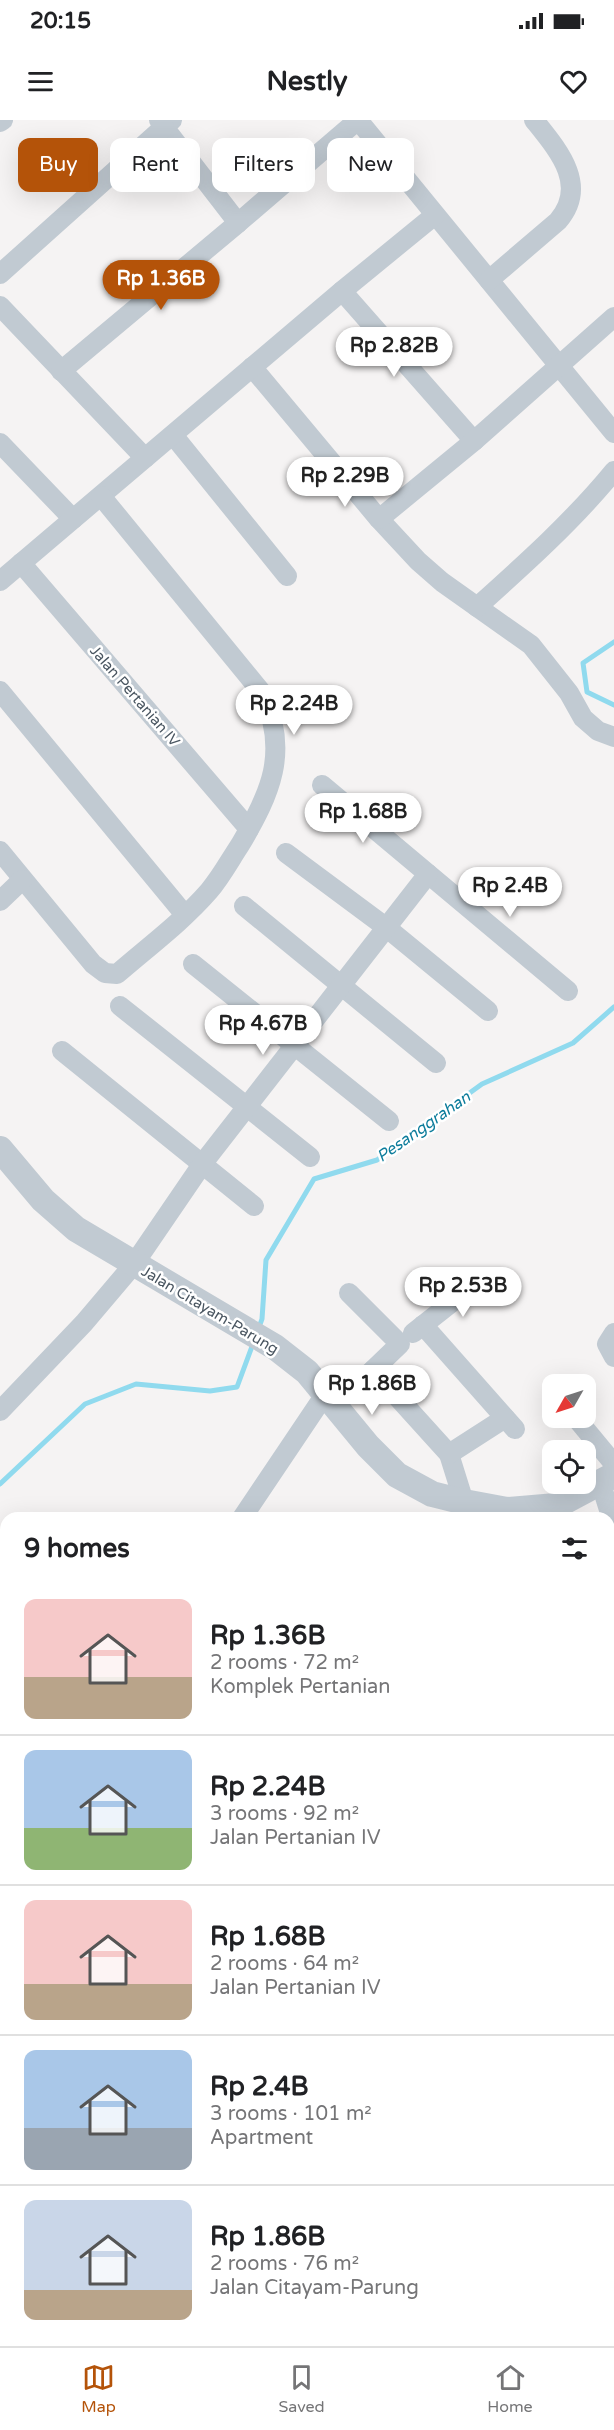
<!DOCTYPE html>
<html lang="en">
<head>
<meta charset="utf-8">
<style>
  :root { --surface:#fff; --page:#f2f2f2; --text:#202124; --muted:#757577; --line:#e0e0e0; --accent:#b45309 }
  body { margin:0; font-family:"Varela Round",sans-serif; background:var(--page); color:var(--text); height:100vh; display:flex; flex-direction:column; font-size:22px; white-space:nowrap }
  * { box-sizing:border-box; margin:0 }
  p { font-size:20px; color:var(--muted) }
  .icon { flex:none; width:33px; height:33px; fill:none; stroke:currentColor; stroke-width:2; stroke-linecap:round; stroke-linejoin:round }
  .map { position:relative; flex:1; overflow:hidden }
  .panel { position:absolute; left:0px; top:1392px; width:615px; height:834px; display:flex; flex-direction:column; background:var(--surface); border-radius:18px 18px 0 0; box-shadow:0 6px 24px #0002 }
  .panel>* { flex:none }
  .hud { position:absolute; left:18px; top:18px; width:579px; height:54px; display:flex; gap:12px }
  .needle { width:39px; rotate:231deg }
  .tools { position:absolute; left:542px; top:1254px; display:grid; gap:12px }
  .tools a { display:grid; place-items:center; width:54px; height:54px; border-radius:12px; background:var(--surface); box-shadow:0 6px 24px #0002; font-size:30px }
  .price { position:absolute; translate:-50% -51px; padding:0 14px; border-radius:21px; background:#fff; color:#222; font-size:20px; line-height:39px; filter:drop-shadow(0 2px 3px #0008) }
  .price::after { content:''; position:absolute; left:50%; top:36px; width:18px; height:14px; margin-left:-9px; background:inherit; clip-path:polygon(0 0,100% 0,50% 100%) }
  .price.selected { background:var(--accent); color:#fff }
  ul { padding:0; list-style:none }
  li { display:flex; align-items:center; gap:18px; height:150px; padding:0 24px }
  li+li { border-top:2px solid var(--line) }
  li span { display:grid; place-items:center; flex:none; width:168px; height:120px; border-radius:12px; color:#555 }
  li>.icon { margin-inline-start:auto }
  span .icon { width:72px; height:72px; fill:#fffc; stroke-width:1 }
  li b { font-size:26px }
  h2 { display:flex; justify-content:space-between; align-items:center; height:72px; padding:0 24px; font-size:26px }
  .chip { padding:0 21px; border-radius:12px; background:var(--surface); box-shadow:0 6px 24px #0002; font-size:21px; line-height:54px }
  .chip.selected { background:var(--accent); color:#fff }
  .status { display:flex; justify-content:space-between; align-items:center; height:42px; padding:0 30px; background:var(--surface); direction:ltr }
  .status svg { height:16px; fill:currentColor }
  header { display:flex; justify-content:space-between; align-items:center; height:78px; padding:0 24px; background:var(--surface); font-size:27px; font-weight:800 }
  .tab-bar { display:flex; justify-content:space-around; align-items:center; height:84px; border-top:2px solid var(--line); background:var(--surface); font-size:16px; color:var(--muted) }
  .tab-bar a { display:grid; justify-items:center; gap:3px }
  .tab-bar .selected { color:var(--accent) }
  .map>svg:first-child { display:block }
</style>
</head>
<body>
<div class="status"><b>20:15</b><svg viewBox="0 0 49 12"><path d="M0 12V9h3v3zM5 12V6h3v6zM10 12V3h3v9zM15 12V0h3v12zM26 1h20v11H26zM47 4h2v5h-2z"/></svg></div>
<header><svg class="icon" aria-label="menu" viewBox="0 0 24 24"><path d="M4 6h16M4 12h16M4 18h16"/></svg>Nestly<svg class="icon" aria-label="heart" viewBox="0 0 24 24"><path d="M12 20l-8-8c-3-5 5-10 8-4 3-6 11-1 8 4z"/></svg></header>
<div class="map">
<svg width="614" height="2226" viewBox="0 0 614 2226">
  <rect width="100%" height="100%" fill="#f5f3f3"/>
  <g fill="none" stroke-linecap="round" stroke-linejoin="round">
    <!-- stream -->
    <g stroke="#90daee" stroke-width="5">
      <polyline points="614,522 583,543 587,572 614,585"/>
      <polyline points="258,1210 262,1199 266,1140 314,1059 377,1040 482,964 573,923 614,887"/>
      <polyline points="0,1364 85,1284 136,1264 210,1271 237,1267 254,1221"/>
    </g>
    <!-- minor -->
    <g stroke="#c1cad2" stroke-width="20">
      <polyline points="172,0 164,7 238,103 358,0 614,313"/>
      <polyline points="0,2 3,0"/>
      <polyline points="0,154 164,7 159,0"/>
      <path d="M489 160 558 101C589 65 558 30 534 0"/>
      <polyline points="342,171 474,321"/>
      <polyline points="0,186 145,338"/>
      <polyline points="252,247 379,399 418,441 442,462 531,525 569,573 583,598 598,611 614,617"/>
      <polyline points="61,251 238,103"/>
      <polyline points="173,315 287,456"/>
      <polyline points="0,323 73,399"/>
      <polyline points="379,399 474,321 614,197"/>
      <polyline points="21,443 249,709"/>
      <polyline points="0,461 342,171 435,95"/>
      <path d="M477 487C525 444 573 401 614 351"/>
      <polyline points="0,571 185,795"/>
      <polyline points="322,665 568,871"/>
      <path d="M0 731 93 844 105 853 117 854C148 827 182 802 209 771 221 757 230 740 240 725 271 673 289 632 263 574L101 376"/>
      <polyline points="286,733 387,808 488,891"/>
      <polyline points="0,781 22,760"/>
      <polyline points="244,786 436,943"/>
      <polyline points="193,844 389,1001"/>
      <polyline points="120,886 310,1037"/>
      <polyline points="62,931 254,1086"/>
      <polyline points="349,1173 400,1224 373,1250"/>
      <polyline points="423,1205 515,1309"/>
      <polyline points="413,1213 479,1161"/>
      <polyline points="614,1213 607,1224 614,1237"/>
      <polyline points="346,1273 373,1250 449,1334 464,1382 463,1398"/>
      <polyline points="0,1291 84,1203 134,1144 203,1043 428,754"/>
      <polyline points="576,1298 614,1344"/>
      <polyline points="449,1334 505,1298"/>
      <polyline points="601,1364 614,1406"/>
      <polyline points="242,1398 326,1273"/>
      <polyline points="0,1525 6,1532"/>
      <polyline points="6,1594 4,1609 6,1620"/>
      <polyline points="0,1701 6,1695"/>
      <polyline points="609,1754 614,1751"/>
      <polyline points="609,1807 614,1814"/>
      <polyline points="0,1938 2,1938"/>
      <polyline points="609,1954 614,1951"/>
      <polyline points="609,2050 614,2059"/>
      <polyline points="490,2220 494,2226"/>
      <polyline points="172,2226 179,2220"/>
    </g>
    <!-- tertiary -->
    <polyline stroke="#c1cad2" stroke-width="26" points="0,1029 43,1080 76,1109 275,1227 307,1252 368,1326 397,1355 432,1374 464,1382 507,1390 556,1386 614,1355"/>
  </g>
  <g text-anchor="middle" stroke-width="5" stroke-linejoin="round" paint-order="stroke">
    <!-- street labels -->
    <g font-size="15" fill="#4a5661" stroke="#fff">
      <text transform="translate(135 576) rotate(49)" y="5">Jalan Pertanian IV</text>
      <text transform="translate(210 1190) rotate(31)" y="5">Jalan Citayam-Parung</text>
    </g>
    <!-- water labels -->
    <g font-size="16" font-style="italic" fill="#0c7c9b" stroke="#fff">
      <text transform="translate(423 1006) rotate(-35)" y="6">Pesanggrahan</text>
    </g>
  </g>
</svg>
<div class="tools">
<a><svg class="needle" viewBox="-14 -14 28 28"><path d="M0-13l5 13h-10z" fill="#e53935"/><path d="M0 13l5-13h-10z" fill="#757577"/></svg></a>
<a><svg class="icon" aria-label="locate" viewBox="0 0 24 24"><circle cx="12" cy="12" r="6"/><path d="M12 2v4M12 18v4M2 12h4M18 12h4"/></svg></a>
</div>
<b class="price selected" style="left:161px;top:191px">Rp 1.36B</b>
<b class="price" style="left:394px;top:258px">Rp 2.82B</b>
<b class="price" style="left:345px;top:388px">Rp 2.29B</b>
<b class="price" style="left:294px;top:616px">Rp 2.24B</b>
<b class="price" style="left:363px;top:724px">Rp 1.68B</b>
<b class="price" style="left:510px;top:798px">Rp 2.4B</b>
<b class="price" style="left:263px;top:936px">Rp 4.67B</b>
<b class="price" style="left:463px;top:1198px">Rp 2.53B</b>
<b class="price" style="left:372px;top:1296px">Rp 1.86B</b>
<div class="hud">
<a class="chip selected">Buy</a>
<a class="chip">Rent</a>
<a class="chip">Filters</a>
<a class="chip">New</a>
</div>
<section class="panel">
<h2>9 homes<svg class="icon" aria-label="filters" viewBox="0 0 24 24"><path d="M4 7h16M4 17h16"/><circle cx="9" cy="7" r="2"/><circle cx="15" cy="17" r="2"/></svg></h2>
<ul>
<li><span style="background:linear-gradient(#f6c9c9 65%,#b9a48a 0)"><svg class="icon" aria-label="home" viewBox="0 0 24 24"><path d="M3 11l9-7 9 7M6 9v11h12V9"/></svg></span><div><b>Rp 1.36B</b><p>2 rooms · 72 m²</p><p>Komplek Pertanian</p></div></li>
<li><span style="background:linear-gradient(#a9c7e8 65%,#8fb573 0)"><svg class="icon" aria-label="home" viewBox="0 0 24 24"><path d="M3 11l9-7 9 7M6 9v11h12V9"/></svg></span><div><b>Rp 2.24B</b><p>3 rooms · 92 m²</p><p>Jalan Pertanian IV</p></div></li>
<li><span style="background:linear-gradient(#f6c9c9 70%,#b9a48a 0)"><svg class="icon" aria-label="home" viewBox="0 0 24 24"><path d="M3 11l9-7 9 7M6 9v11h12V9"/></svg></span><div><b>Rp 1.68B</b><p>2 rooms · 64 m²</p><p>Jalan Pertanian IV</p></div></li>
<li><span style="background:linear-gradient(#a9c7e8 65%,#9aa5b1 0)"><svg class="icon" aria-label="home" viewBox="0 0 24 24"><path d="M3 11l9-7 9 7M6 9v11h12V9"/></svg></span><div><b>Rp 2.4B</b><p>3 rooms · 101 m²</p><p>Apartment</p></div></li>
<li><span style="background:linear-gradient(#c9d6e8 75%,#b9a48a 0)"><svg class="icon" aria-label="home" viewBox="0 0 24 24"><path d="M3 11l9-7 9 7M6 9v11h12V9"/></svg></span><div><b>Rp 1.86B</b><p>2 rooms · 76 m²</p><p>Jalan Citayam-Parung</p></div></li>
</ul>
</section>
</div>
<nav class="tab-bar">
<a class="selected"><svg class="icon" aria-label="map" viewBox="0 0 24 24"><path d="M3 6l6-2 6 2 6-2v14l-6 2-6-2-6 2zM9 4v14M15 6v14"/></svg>Map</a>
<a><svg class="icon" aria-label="saved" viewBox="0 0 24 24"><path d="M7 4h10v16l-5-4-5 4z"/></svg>Saved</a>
<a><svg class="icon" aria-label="home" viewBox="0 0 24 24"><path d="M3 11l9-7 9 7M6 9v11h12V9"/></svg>Home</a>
</nav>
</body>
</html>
